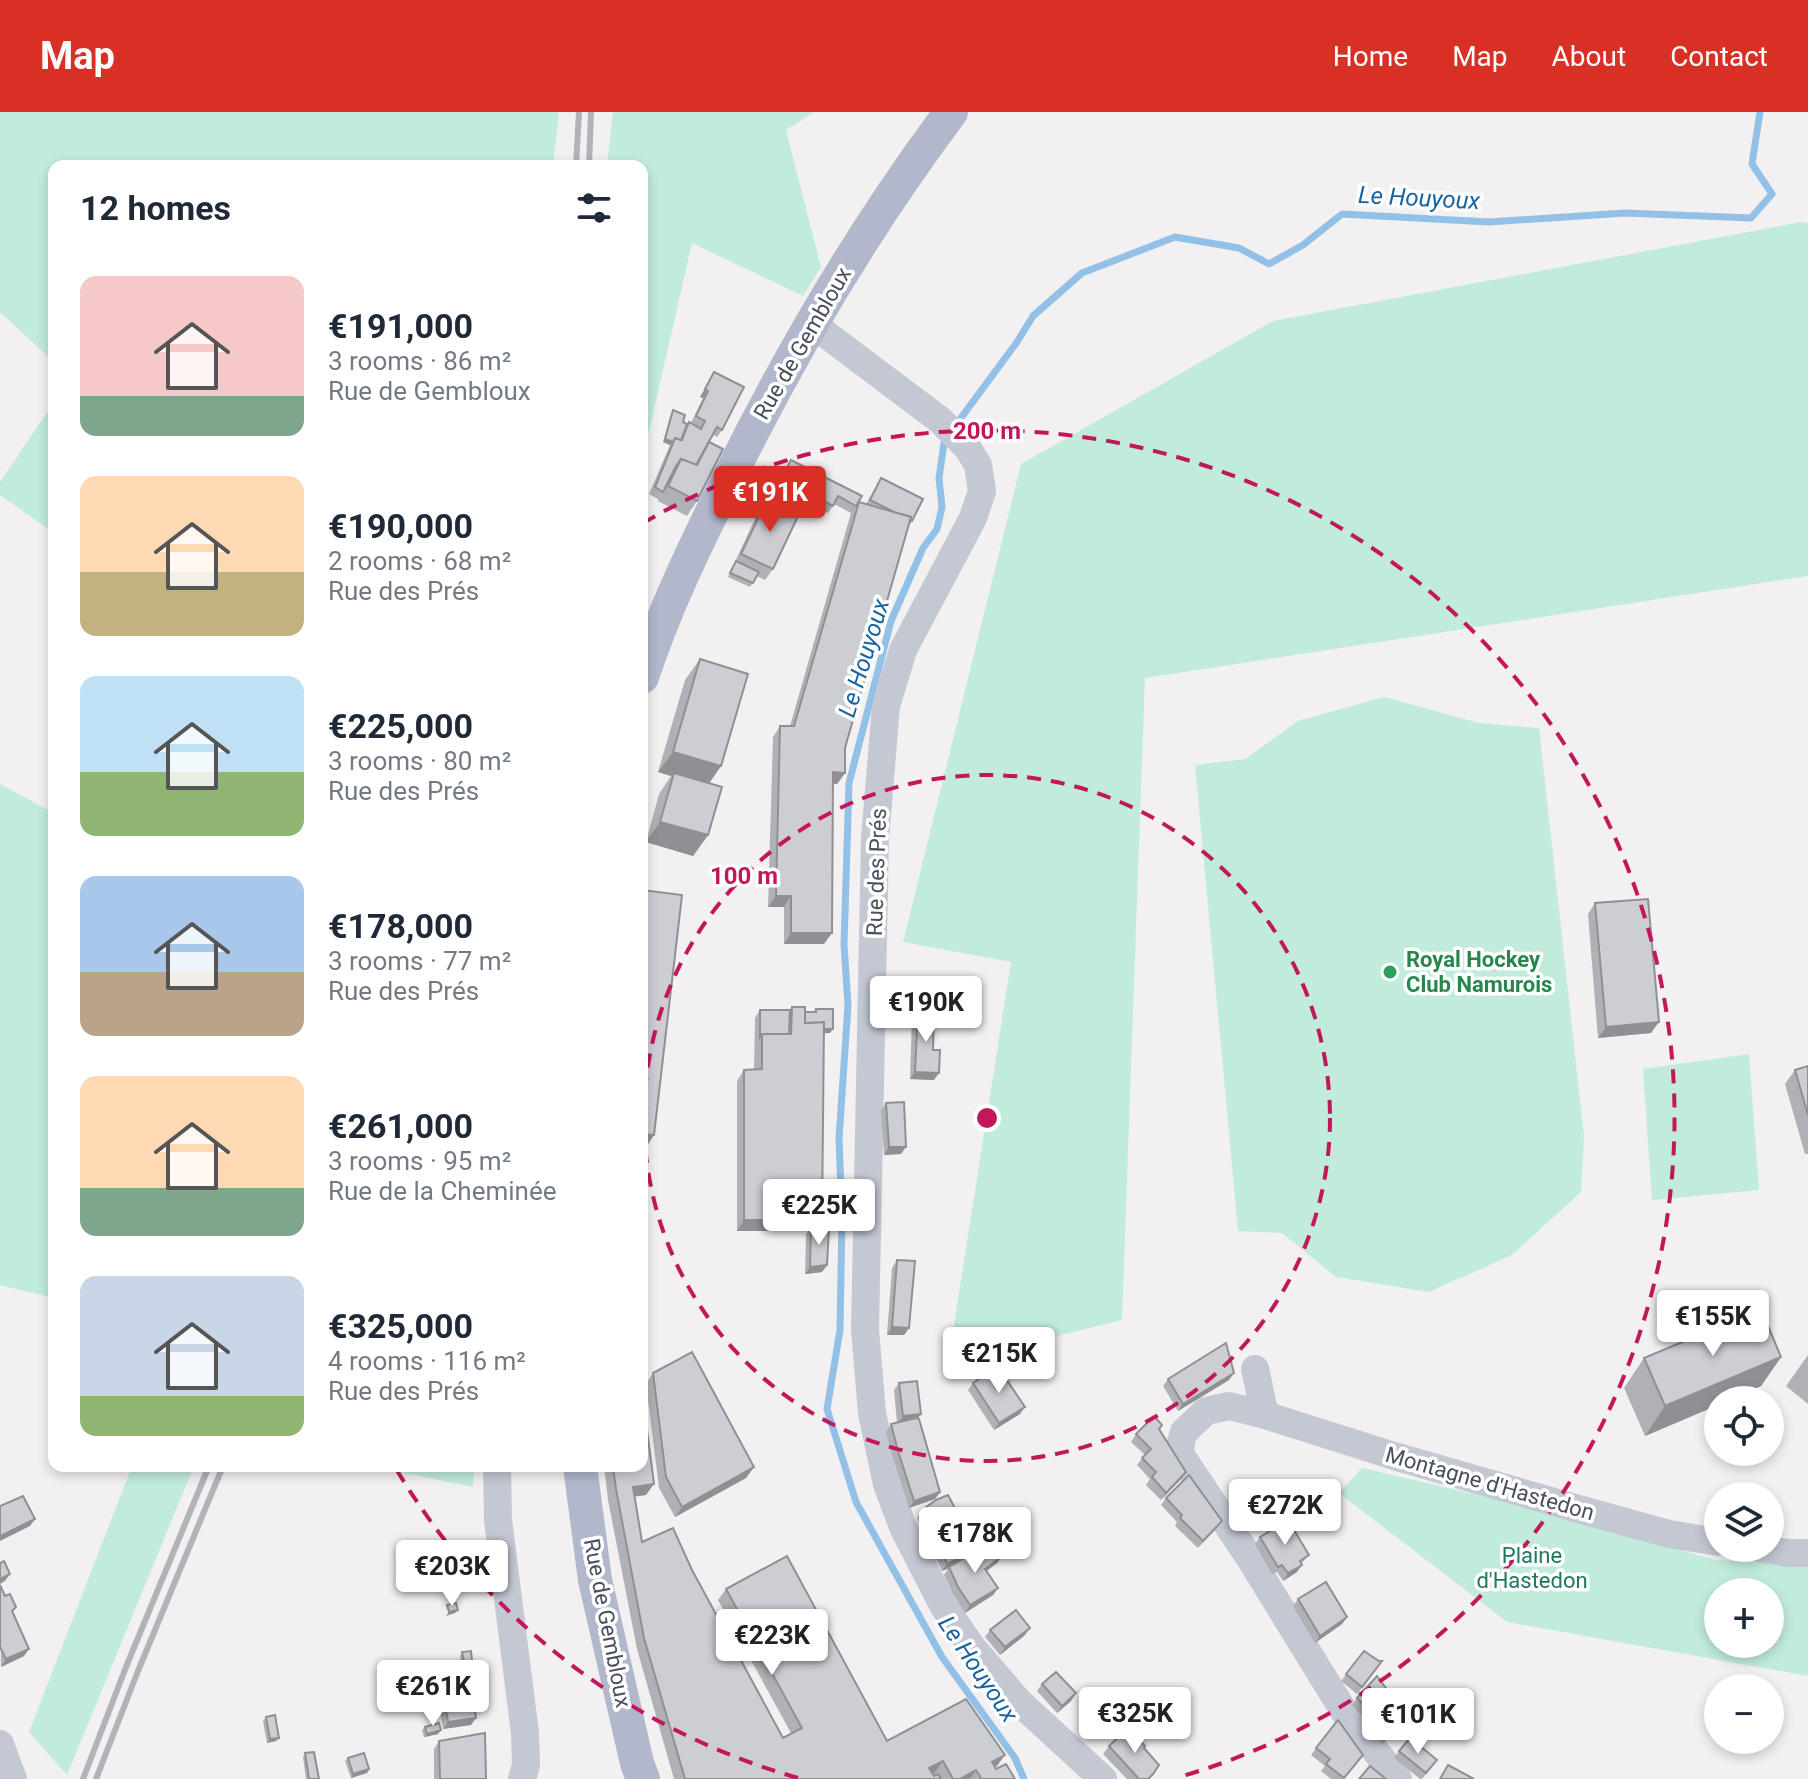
<!DOCTYPE html>
<html lang="en">
<head>
<meta charset="utf-8">
<style>
  :root { --surface:#fff; --page:#f6f6f7; --text:#1f2937; --muted:#747a83; --accent:#d93025 }
  body { margin:0; font-family:Roboto,sans-serif; background:var(--page); color:var(--text); height:100vh; display:flex; flex-direction:column; font-size:30px; white-space:nowrap }
  * { box-sizing:border-box; margin:0 }
  p { font-size:26px; color:var(--muted) }
  .icon { flex:none; width:44px; height:44px; fill:none; stroke:currentColor; stroke-width:2; stroke-linecap:round; stroke-linejoin:round }
  .map { position:relative; flex:1; overflow:hidden }
  .sheet { position:absolute; left:48px; top:48px; width:600px; height:1312px; display:flex; flex-direction:column; background:var(--surface); border-radius:16px; box-shadow:0 4px 12px #0003 }
  .sheet>* { flex:none }
  .tools { position:absolute; left:1704px; top:1274px; display:grid; gap:16px }
  .tools a { display:grid; place-items:center; width:80px; height:80px; border-radius:50%; background:var(--surface); box-shadow:0 4px 12px #0003; font-size:40px }
  .price { position:absolute; translate:-50% -68px; padding:0 18px; border-radius:8px; background:#fff; color:#222; font-size:26px; line-height:52px; filter:drop-shadow(0 2px 4px #0008) }
  .price::after { content:''; position:absolute; left:50%; top:48px; width:24px; height:18px; margin-left:-12px; background:inherit; clip-path:polygon(0 0,100% 0,50% 100%) }
  .price.on { background:var(--accent); color:#fff }
  ul { padding:0; list-style:none }
  li { display:flex; align-items:center; gap:24px; height:200px; padding:0 32px }
  li span { display:grid; place-items:center; flex:none; width:224px; height:160px; border-radius:16px; color:#555 }
  li>.icon { margin-inline-start:auto }
  span .icon { width:96px; height:96px; fill:#fffc; stroke-width:1 }
  li b { font-size:34px }
  h2 { display:flex; justify-content:space-between; align-items:center; height:96px; padding:0 32px; font-size:34px }
  header { display:flex; align-items:center; gap:48px; box-sizing:border-box; height:112px; padding:0 40px; background:var(--accent); color:#fff }
  header strong { font-size:38px }
  nav { display:flex; gap:44px; margin-inline-start:auto; font-size:28px }
  .map>svg:first-child { display:block }
</style>
</head>
<body>
<header>
<strong>Map</strong>
<nav><a>Home</a><a>Map</a><a>About</a><a>Contact</a></nav>
</header>
<div class="map">
<svg width="1808" height="1667" viewBox="0 0 1808 1667">
  <rect width="100%" height="100%" fill="#f2f0f0"/>
  <!-- green -->
  <g fill="#c1ecdc" fill-rule="evenodd">
    <polygon points="0,0 559,0 553,54 54,54 54,250 0,200"/>
    <polygon points="613,0 814,0 786,18 821,155 803,184 692,131 642,350 642,54 607,54"/>
    <polygon points="1801,110 1808,111 1808,464 1145,566 1122,1208 948,1251 1011,850 903,830 1021,352 1273,209"/>
    <polygon points="54,290 54,421 0,383 0,370"/>
    <polygon points="1384,585 1479,611 1539,616 1584,1024 1581,1080 1512,1143 1429,1180 1336,1165 1282,1121 1238,1119 1195,653 1245,647 1298,609"/>
    <polygon points="0,672 54,701 54,1186 0,1173"/>
    <polygon points="1749,942 1759,1078 1652,1088 1643,957"/>
    <polygon points="132,1354 194,1354 67,1663 29,1620"/>
    <polygon points="369,1354 474,1354 473,1375"/>
    <path d="M1362 1356 1547 1399 1715 1448 1808 1452V1564L1507 1510 1339 1381ZM1718 1480H1770V1532H1718Z"/>
  </g>
  <g fill="none" stroke-linecap="round" stroke-linejoin="round">
    <!-- stream -->
    <g stroke="#92c0e6" stroke-width="7">
      <polyline points="955,314 1017,230 1033,204 1082,161 1175,125 1239,136 1269,152 1303,133 1342,102 1489,110 1625,101 1751,106 1772,82 1752,52 1760,0"/>
      <polyline points="948,325 944,331 939,366 942,395 937,417 923,436 891,509 849,671 844,833 848,893 839,1027 842,1105 840,1218 827,1297 856,1390 942,1545 1015,1646 1024,1667"/>
    </g>
    <!-- minor -->
    <g stroke="#c4c8d3" stroke-width="28">
      <polyline points="811,211 940,308 967,335 978,353 982,379 973,406 903,538 886,594 875,726 865,1218 872,1301 887,1372 903,1415 943,1493 971,1534 1019,1590 1103,1667"/>
      <polyline points="1255,1257 1265,1303 1394,1344 1582,1398 1669,1422 1718,1430"/>
      <polyline points="1265,1303 1229,1294 1206,1299 1184,1320 1181,1330 1180,1342 1251,1448 1345,1601 1398,1667"/>
      <polyline points="497,1354 498,1408 525,1621 526,1653 522,1667"/>
      <polyline points="1758,1436 1788,1441 1808,1441"/>
      <polyline points="0,1632 13,1667"/>
    </g>
    <!-- major -->
    <g stroke="#b1b8cc" stroke-width="34">
      <path d="M642 565C664 498 695 434 727 370 791 240 864 116 951 0"/>
      <polyline points="580,1354 595,1468 637,1651 643,1667"/>
    </g>
    <!-- rail -->
    <g stroke="#b2b3b9" stroke-width="6">
      <polyline points="576,54 579,0"/>
      <polyline points="589,54 591,0"/>
      <polyline points="83,1667 126,1555 209,1354"/>
      <polyline points="96,1667 138,1559 223,1354"/>
    </g>
  </g>
  <!-- wall -->
  <g fill="#b0b1b6">
    <polygon points="714,260 722,318 717,325 712,322 706,335 697,389 687,404 658,389 658,387 649,382 670,333 663,330 671,302 673,298 683,310 687,312 691,311 703,286 700,285"/>
    <polygon points="791,348 859,390 866,392 881,366 912,409 908,416 845,636 845,661 837,672 833,672 824,832 784,832 784,795 768,795 773,625 780,614 790,614 851,401 834,392 828,401 776,374"/>
    <polygon points="767,388 773,457 765,468 757,464 750,475 728,465 759,398"/>
    <polygon points="700,547 721,654 709,672 708,723 693,744 646,730 659,682 671,664 658,660 685,568"/>
    <polygon points="1595,791 1651,921 1598,926 1588,802"/>
    <polygon points="792,895 805,900 813,900 816,897 830,921 824,921 822,1108 816,1116 827,1153 822,1160 805,1162 806,1123 808,1119 737,1119 737,969 744,958 754,958 755,906 760,898 790,898"/>
    <polygon points="918,898 933,938 934,968 910,967 912,905"/>
    <polygon points="1808,954 1808,1042 1805,1042 1785,972 1795,958"/>
    <polygon points="886,991 901,1042 884,1043 881,998"/>
    <polygon points="897,1148 909,1216 904,1223 887,1223 892,1156"/>
    <polygon points="1808,1243 1808,1292 1786,1274"/>
    <polygon points="1781,1245 1761,1274 1718,1288 1718,1293 1645,1324 1624,1276 1644,1246"/>
    <polygon points="653,1261 754,1355 746,1366 675,1405 659,1376 646,1272"/>
    <polygon points="1168,1267 1229,1268 1178,1299 1163,1274"/>
    <polygon points="899,1271 918,1306 940,1380 935,1387 909,1396 893,1346 886,1320 891,1312 897,1311 894,1278"/>
    <polygon points="973,1271 1020,1302 994,1318 968,1278"/>
    <polygon points="1159,1317 1186,1360 1181,1367 1161,1388 1146,1373 1150,1367 1137,1353 1145,1343 1131,1330 1136,1322"/>
    <polygon points="604,1354 642,1354 646,1383 635,1384 642,1430 692,1458 783,1626 791,1621 718,1488 726,1477 887,1629 997,1654 995,1655 996,1657 1015,1667 674,1667 637,1537 608,1388"/>
    <polygon points="1166,1386 1217,1416 1198,1436 1175,1414 1177,1410 1161,1393"/>
    <polygon points="922,1398 956,1409 957,1429 964,1444 962,1448 981,1447 1002,1444 997,1451 986,1459 998,1476 993,1483 965,1501 953,1482 944,1463 948,1457 942,1459 917,1406"/>
    <polygon points="1260,1425 1309,1443 1301,1452 1297,1460 1283,1469 1277,1460 1272,1462 1255,1432"/>
    <polygon points="0,1473 13,1500 24,1544 1,1555"/>
    <polygon points="1298,1487 1347,1505 1342,1512 1315,1531 1293,1494"/>
    <polygon points="990,1518 1025,1523 1000,1543 985,1525"/>
    <polygon points="1364,1539 1379,1549 1382,1549 1357,1582 1341,1569"/>
    <polygon points="462,1540 470,1553 461,1554 460,1544"/>
    <polygon points="440,1558 471,1613 443,1617 435,1565"/>
    <polygon points="1042,1572 1076,1581 1071,1589 1057,1601 1037,1579"/>
    <polygon points="1357,1586 1401,1611 1382,1633 1369,1612 1352,1593"/>
    <polygon points="266,1605 276,1629 267,1631 263,1609"/>
    <polygon points="1338,1608 1363,1643 1344,1667 1331,1667 1321,1659 1325,1654 1311,1643"/>
    <polygon points="425,1615 438,1622 424,1625 422,1618"/>
    <polygon points="439,1629 486,1667 434,1667 434,1637"/>
    <polygon points="1109,1634 1144,1636 1150,1667 1127,1667 1103,1642"/>
    <polygon points="1399,1639 1437,1648 1422,1667 1420,1667 1394,1646"/>
    <polygon points="305,1641 319,1667 306,1667 303,1645"/>
    <polygon points="348,1646 369,1657 367,1661 351,1666 345,1649"/>
  </g>
  <!-- shaded-wall -->
  <g fill="#909094">
    <polygon points="705,277 708,279 703,286 700,285"/>
    <polygon points="665,327 673,330 670,333 663,330"/>
    <polygon points="673,640 721,654 706,675 674,661 671,664 658,660"/>
    <polygon points="833,660 845,661 837,672 826,671"/>
    <polygon points="660,710 708,723 693,744 646,730"/>
    <polygon points="776,784 791,784 784,795 768,795"/>
    <polygon points="791,821 832,821 824,832 784,832"/>
    <polygon points="1659,910 1651,921 1598,926 1606,915"/>
    <polygon points="833,917 830,921 798,922 800,918"/>
    <polygon points="915,960 939,961 934,968 910,967"/>
    <polygon points="642,1022 654,1023 647,1034 642,1033"/>
    <polygon points="889,1035 906,1035 901,1042 884,1043"/>
    <polygon points="744,1108 822,1108 814,1119 811,1115 808,1119 737,1119"/>
    <polygon points="827,1153 822,1160 805,1162 810,1155"/>
    <polygon points="892,1215 909,1216 904,1223 887,1223"/>
    <polygon points="1781,1245 1761,1274 1729,1288 1718,1288 1718,1293 1645,1324 1665,1294"/>
    <polygon points="1234,1261 1229,1268 1178,1299 1183,1292"/>
    <polygon points="1025,1295 1020,1302 994,1318 999,1311"/>
    <polygon points="921,1302 916,1309 898,1311 903,1304"/>
    <polygon points="754,1355 746,1366 675,1405 682,1395"/>
    <polygon points="1186,1360 1181,1367 1161,1388 1166,1381"/>
    <polygon points="654,1372 646,1383 625,1386 633,1375"/>
    <polygon points="940,1380 935,1387 909,1396 914,1389"/>
    <polygon points="35,1407 30,1414 0,1429 0,1424"/>
    <polygon points="964,1444 959,1451 942,1459 947,1452"/>
    <polygon points="1002,1444 997,1451 980,1464 985,1457"/>
    <polygon points="1302,1453 1297,1460 1283,1469 1288,1461"/>
    <polygon points="10,1462 5,1469 0,1472 0,1467"/>
    <polygon points="998,1476 993,1483 965,1501 970,1493"/>
    <polygon points="458,1498 455,1501 446,1504 449,1500"/>
    <polygon points="1347,1505 1342,1512 1315,1531 1320,1524"/>
    <polygon points="1030,1516 1025,1523 1000,1543 1005,1535"/>
    <polygon points="29,1537 24,1544 1,1555 6,1547"/>
    <polygon points="472,1549 470,1553 461,1554 464,1550"/>
    <polygon points="1076,1581 1071,1589 1057,1601 1062,1594"/>
    <polygon points="476,1606 471,1613 443,1617 448,1610"/>
    <polygon points="441,1618 438,1622 424,1625 427,1622"/>
    <polygon points="279,1626 276,1629 267,1631 270,1627"/>
    <polygon points="1005,1643 997,1654 984,1661 992,1650"/>
    <polygon points="943,1649 935,1660 922,1667 929,1656"/>
    <polygon points="369,1657 367,1661 351,1666 353,1662"/>
    <polygon points="976,1658 970,1667 960,1667"/>
  </g>
  <!-- building -->
  <g fill="#cdced4" stroke="#909094" stroke-width="2">
    <polygon points="714,260 744,275 722,318 717,315 696,353 681,347 676,354 663,380 655,375 675,326 682,328 689,310 701,317 705,309 696,304 708,279 705,277"/>
    <polygon points="673,298 685,303 683,310 687,312 681,328 675,326 673,330 665,327"/>
    <polygon points="709,330 723,337 697,389 668,374 681,347 697,353"/>
    <polygon points="791,348 862,384 856,394 838,384 833,394 781,367"/>
    <polygon points="881,366 923,387 912,409 910,408 911,405 896,401 870,388"/>
    <polygon points="767,388 799,402 773,457 741,442"/>
    <polygon points="859,390 911,405 845,636 845,661 833,660 832,821 791,821 791,784 776,784 780,614 794,614"/>
    <polygon points="736,449 759,460 753,471 730,461"/>
    <polygon points="700,547 748,562 721,654 673,640"/>
    <polygon points="674,661 722,675 708,723 660,710"/>
    <polygon points="642,778 682,783 654,1023 642,1022"/>
    <polygon points="1648,787 1659,910 1606,915 1595,791"/>
    <polygon points="792,895 805,895 805,911 824,910 822,1108 744,1108 744,958 762,957 762,922 791,922"/>
    <polygon points="816,897 833,897 833,917 824,917 824,910 805,911 805,900 816,900"/>
    <polygon points="760,898 790,898 789,922 762,922 760,925"/>
    <polygon points="918,898 934,899 933,938 940,938 939,961 915,960"/>
    <polygon points="1808,954 1808,1003 1795,958"/>
    <polygon points="904,990 906,1035 889,1035 886,991"/>
    <polygon points="642,1076 647,1076 646,1109 642,1109"/>
    <polygon points="811,1115 829,1116 827,1153 810,1155"/>
    <polygon points="897,1148 915,1149 909,1216 892,1215"/>
    <polygon points="1761,1197 1781,1245 1665,1294 1644,1246"/>
    <polygon points="1226,1231 1234,1261 1183,1292 1168,1267"/>
    <polygon points="692,1240 754,1355 682,1395 666,1365 653,1261"/>
    <polygon points="998,1255 1025,1295 999,1311 973,1271"/>
    <polygon points="917,1269 921,1302 903,1304 899,1271"/>
    <polygon points="642,1280 654,1372 633,1375 642,1430 673,1416 692,1458 783,1626 802,1616 726,1477 787,1444 887,1629 966,1587 1005,1643 992,1650 996,1657 1006,1652 1015,1667 980,1667 981,1666 976,1658 960,1667 953,1667 943,1649 929,1656 934,1664 938,1662 941,1667 685,1667 644,1526 616,1377 613,1354 642,1354"/>
    <polygon points="1154,1304 1162,1313 1159,1317 1186,1360 1166,1381 1152,1365 1156,1360 1142,1346 1151,1337 1136,1322"/>
    <polygon points="916,1306 919,1307 940,1380 914,1389 898,1339 891,1312"/>
    <polygon points="1189,1363 1222,1409 1203,1429 1180,1406 1182,1403 1166,1386"/>
    <polygon points="948,1383 959,1404 955,1407 963,1422 955,1425 964,1444 947,1452 922,1398 936,1388"/>
    <polygon points="23,1384 35,1407 0,1424 0,1394"/>
    <polygon points="1288,1408 1309,1443 1300,1449 1302,1453 1288,1461 1282,1453 1278,1455 1260,1425"/>
    <polygon points="996,1435 1002,1444 985,1457 998,1476 970,1493 958,1475 949,1455 976,1439 981,1447"/>
    <polygon points="4,1449 10,1462 0,1467 0,1451"/>
    <polygon points="1326,1470 1347,1505 1320,1524 1298,1487"/>
    <polygon points="0,1473 5,1484 10,1482 16,1495 12,1499 29,1537 6,1547 0,1535"/>
    <polygon points="456,1491 458,1498 449,1500 447,1493"/>
    <polygon points="1016,1498 1030,1516 1005,1535 990,1518"/>
    <polygon points="471,1539 472,1549 464,1550 462,1540"/>
    <polygon points="1364,1539 1379,1549 1382,1549 1362,1575 1346,1562"/>
    <polygon points="468,1554 476,1606 448,1610 440,1558"/>
    <polygon points="1056,1560 1076,1581 1062,1594 1042,1572"/>
    <polygon points="1377,1564 1406,1603 1387,1625 1374,1604 1357,1586"/>
    <polygon points="275,1603 279,1626 270,1627 266,1605"/>
    <polygon points="1338,1608 1363,1643 1344,1666 1326,1652 1330,1647 1316,1636"/>
    <polygon points="439,1611 441,1618 427,1622 425,1615"/>
    <polygon points="1128,1616 1145,1634 1144,1636 1159,1653 1153,1662 1148,1667 1139,1667 1109,1634"/>
    <polygon points="485,1621 486,1667 440,1667 439,1629"/>
    <polygon points="1410,1626 1437,1648 1426,1661 1399,1639"/>
    <polygon points="314,1640 319,1667 309,1667 305,1641"/>
    <polygon points="364,1641 369,1657 353,1662 348,1646"/>
    <polygon points="1448,1653 1474,1667 1440,1667"/>
    <polygon points="1370,1654 1386,1667 1359,1667"/>
  </g>
  <!-- distance rings -->
  <g fill="none" stroke="#c2185b" stroke-width="4" stroke-dasharray="14 10">
    <circle cx="987" cy="1006" r="343"/>
    <path d="M798 1666A687 687 0 0 1 395 1355M643 411A687 687 0 1 1 1176 1666"/>
  </g>
  <!-- markers -->
  <circle fill="#2e9e5b" stroke="#fff" stroke-width="3" cx="1390" cy="860" r="8"/>
  <g text-anchor="middle" stroke-width="7" stroke-linejoin="round" paint-order="stroke">
    <!-- street labels -->
    <g font-size="22" fill="#494e5c" stroke="#fff">
      <text transform="translate(802 231) rotate(-60)" y="8">Rue de Gembloux</text>
      <text transform="translate(876 760) rotate(-88)" y="8">Rue des Prés</text>
      <text transform="translate(1490 1371) rotate(16)" y="8">Montagne d'Hastedon</text>
      <text transform="translate(608 1511) rotate(79)" y="8">Rue de Gembloux</text>
    </g>
    <!-- leisure labels -->
    <g font-size="22" font-weight="bold" fill="#27864d" stroke="#fff" text-anchor="start">
      <text x="1406" y="855">Royal Hockey<tspan x="1406" dy="25">Club Namurois</tspan></text>
    </g>
    <!-- park labels -->
    <g font-size="22" fill="#1e7861" stroke="#fff">
      <text x="1532" y="1451">Plaine<tspan x="1532" dy="25">d'Hastedon</tspan></text>
    </g>
    <!-- water labels -->
    <g font-size="24" font-style="italic" fill="#1763a1" stroke="#fff">
      <text transform="translate(1419 86) rotate(3)" y="8">Le Houyoux</text>
      <text transform="translate(864 546) rotate(-73)" y="8">Le Houyoux</text>
      <text transform="translate(978 1557) rotate(56)" y="8">Le Houyoux</text>
    </g>
  </g>
  <circle cx="987" cy="1006" r="12" fill="#c2185b" stroke="#fff" stroke-width="4"/>
  <g font-size="24" text-anchor="middle" font-weight="bold" fill="#c2185b" stroke="#fff" stroke-width="7" stroke-linejoin="round" paint-order="stroke">
    <text x="987" y="327">200 m</text>
    <text x="744" y="772">100 m</text>
  </g>
</svg>
<div class="tools">
<a><svg class="icon" aria-label="locate" viewBox="0 0 24 24"><circle cx="12" cy="12" r="6"/><path d="M12 2v4M12 18v4M2 12h4M18 12h4"/></svg></a>
<a><svg class="icon" aria-label="layers" viewBox="0 0 24 24"><path d="M12 4l9 5-9 5-9-5zM3 14l9 5 9-5"/></svg></a>
<a>+</a>
<a>−</a>
</div>
<b class="price on" style="left:770px;top:422px">€191K</b>
<b class="price" style="left:926px;top:932px">€190K</b>
<b class="price" style="left:819px;top:1135px">€225K</b>
<b class="price" style="left:1713px;top:1246px">€155K</b>
<b class="price" style="left:999px;top:1283px">€215K</b>
<b class="price" style="left:1285px;top:1435px">€272K</b>
<b class="price" style="left:975px;top:1463px">€178K</b>
<b class="price" style="left:452px;top:1496px">€203K</b>
<b class="price" style="left:772px;top:1565px">€223K</b>
<b class="price" style="left:433px;top:1616px">€261K</b>
<b class="price" style="left:1135px;top:1643px">€325K</b>
<b class="price" style="left:1418px;top:1644px">€101K</b>
<section class="sheet">
<h2>12 homes<svg class="icon" aria-label="filters" viewBox="0 0 24 24"><path d="M4 7h16M4 17h16"/><circle cx="9" cy="7" r="2"/><circle cx="15" cy="17" r="2"/></svg></h2>
<ul>
<li><span style="background:linear-gradient(#f6c9c9 75%,#7fa58c 0)"><svg class="icon" aria-label="home" viewBox="0 0 24 24"><path d="M3 11l9-7 9 7M6 9v11h12V9"/></svg></span><div><b>€191,000</b><p>3 rooms · 86 m²</p><p>Rue de Gembloux</p></div></li>
<li><span style="background:linear-gradient(#ffd9b3 60%,#c2b280 0)"><svg class="icon" aria-label="home" viewBox="0 0 24 24"><path d="M3 11l9-7 9 7M6 9v11h12V9"/></svg></span><div><b>€190,000</b><p>2 rooms · 68 m²</p><p>Rue des Prés</p></div></li>
<li><span style="background:linear-gradient(#bfe0f5 60%,#8fb573 0)"><svg class="icon" aria-label="home" viewBox="0 0 24 24"><path d="M3 11l9-7 9 7M6 9v11h12V9"/></svg></span><div><b>€225,000</b><p>3 rooms · 80 m²</p><p>Rue des Prés</p></div></li>
<li><span style="background:linear-gradient(#a9c7e8 60%,#b9a48a 0)"><svg class="icon" aria-label="home" viewBox="0 0 24 24"><path d="M3 11l9-7 9 7M6 9v11h12V9"/></svg></span><div><b>€178,000</b><p>3 rooms · 77 m²</p><p>Rue des Prés</p></div></li>
<li><span style="background:linear-gradient(#ffd9b3 70%,#7fa58c 0)"><svg class="icon" aria-label="home" viewBox="0 0 24 24"><path d="M3 11l9-7 9 7M6 9v11h12V9"/></svg></span><div><b>€261,000</b><p>3 rooms · 95 m²</p><p>Rue de la Cheminée</p></div></li>
<li><span style="background:linear-gradient(#c9d6e8 75%,#8fb573 0)"><svg class="icon" aria-label="home" viewBox="0 0 24 24"><path d="M3 11l9-7 9 7M6 9v11h12V9"/></svg></span><div><b>€325,000</b><p>4 rooms · 116 m²</p><p>Rue des Prés</p></div></li>
</ul>
</section>
</div>
</body>
</html>
